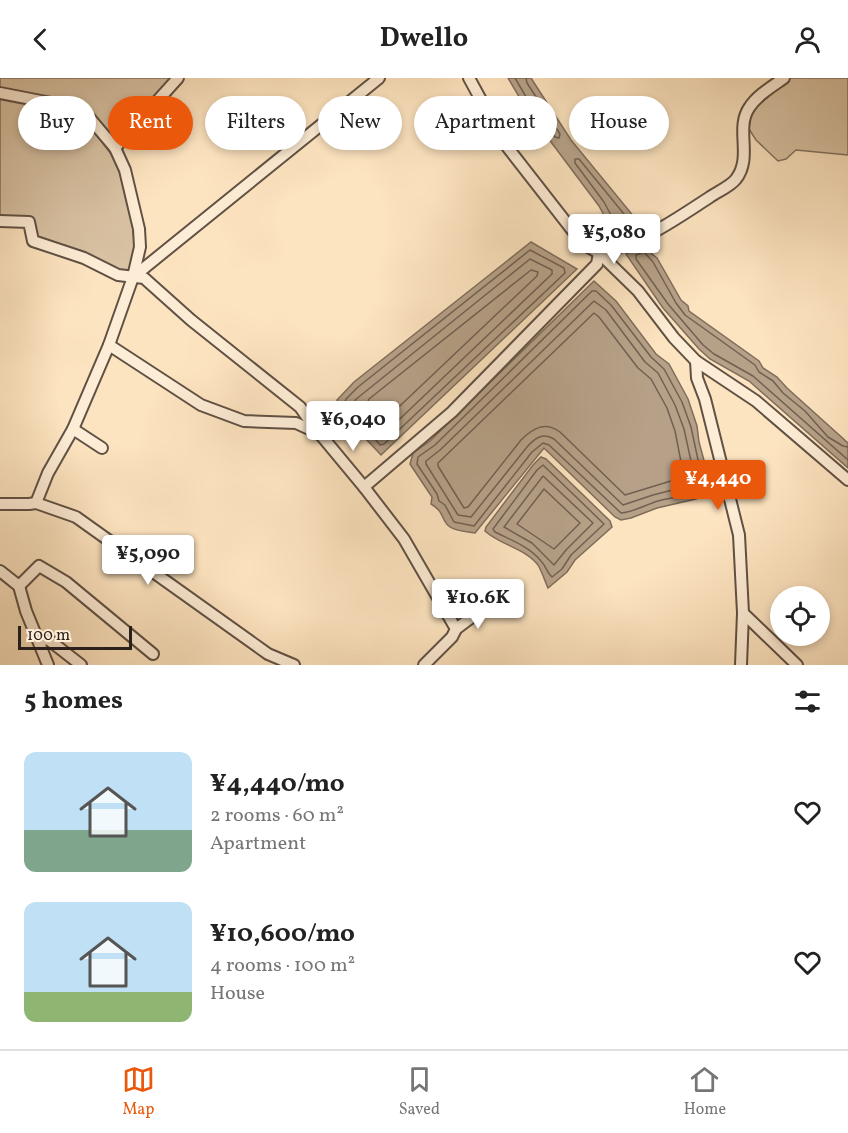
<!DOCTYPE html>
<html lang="en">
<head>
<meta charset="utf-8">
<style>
  :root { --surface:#fff; --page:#f6f6f6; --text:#222; --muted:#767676; --line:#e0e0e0; --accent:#ea580c }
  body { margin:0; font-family:Vollkorn,serif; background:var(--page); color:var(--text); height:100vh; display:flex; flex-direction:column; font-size:22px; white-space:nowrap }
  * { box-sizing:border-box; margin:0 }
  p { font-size:20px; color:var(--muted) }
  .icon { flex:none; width:33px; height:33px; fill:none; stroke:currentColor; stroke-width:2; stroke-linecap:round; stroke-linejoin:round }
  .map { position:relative; height:587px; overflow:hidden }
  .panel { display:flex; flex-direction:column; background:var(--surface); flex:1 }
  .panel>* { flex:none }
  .guide { position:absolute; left:18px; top:18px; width:813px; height:54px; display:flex; gap:12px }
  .controls { position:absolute; left:770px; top:508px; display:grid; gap:12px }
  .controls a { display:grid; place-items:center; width:60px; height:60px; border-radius:50%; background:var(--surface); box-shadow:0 3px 9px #0003; font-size:30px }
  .scale { position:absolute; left:18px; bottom:15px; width:114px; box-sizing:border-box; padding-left:6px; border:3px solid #2c201b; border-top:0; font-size:16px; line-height:21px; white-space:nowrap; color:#2c201b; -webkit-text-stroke:4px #feedd6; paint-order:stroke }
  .price { position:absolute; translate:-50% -51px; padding:0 14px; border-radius:6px; background:#fff; color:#222; font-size:20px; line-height:39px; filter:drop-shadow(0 2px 3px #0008) }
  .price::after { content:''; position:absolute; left:50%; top:36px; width:18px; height:14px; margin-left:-9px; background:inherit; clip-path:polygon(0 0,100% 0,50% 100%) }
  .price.current { background:var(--accent); color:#fff }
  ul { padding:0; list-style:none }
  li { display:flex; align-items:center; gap:18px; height:150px; padding:0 24px }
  li span { display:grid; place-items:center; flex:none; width:168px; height:120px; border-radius:12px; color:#555 }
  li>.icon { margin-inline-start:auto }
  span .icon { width:72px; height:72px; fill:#fffc; stroke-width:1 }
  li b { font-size:26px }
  h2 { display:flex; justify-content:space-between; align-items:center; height:72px; padding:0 24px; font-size:26px }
  .pill { padding:0 21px; border-radius:27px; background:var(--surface); box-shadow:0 3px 9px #0003; font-size:21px; line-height:54px }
  .pill.current { background:var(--accent); color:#fff }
  header { display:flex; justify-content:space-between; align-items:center; height:78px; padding:0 24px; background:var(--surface); font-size:27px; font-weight:700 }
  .menu { display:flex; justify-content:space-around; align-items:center; height:84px; border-top:2px solid var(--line); background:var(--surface); font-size:16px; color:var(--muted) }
  .menu a { display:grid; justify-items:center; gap:3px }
  .menu .current { color:var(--accent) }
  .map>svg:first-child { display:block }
</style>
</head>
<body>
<header><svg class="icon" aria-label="back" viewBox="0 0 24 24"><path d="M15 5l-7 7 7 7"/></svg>Dwello<svg class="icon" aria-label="person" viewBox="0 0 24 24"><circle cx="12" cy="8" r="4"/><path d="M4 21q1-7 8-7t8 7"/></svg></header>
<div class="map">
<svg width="848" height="587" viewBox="0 0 848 587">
  <rect width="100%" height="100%" fill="#fde4c0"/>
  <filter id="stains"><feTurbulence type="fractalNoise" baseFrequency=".00333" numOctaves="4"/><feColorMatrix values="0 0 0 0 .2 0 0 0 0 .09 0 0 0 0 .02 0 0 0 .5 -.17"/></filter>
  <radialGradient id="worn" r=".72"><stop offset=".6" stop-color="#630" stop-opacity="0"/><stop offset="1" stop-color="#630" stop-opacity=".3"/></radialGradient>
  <!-- green -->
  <g fill="#d9c3a4" stroke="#827260" stroke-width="1.5">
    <polygon points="0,0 174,0 115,66 82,30 0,14"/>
    <polygon points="788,0 848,0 848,77 796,72 786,81 778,83 756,62 749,51 751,31"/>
    <polygon points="0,19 68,33 82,38 111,76 118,88 133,151 135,173 130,197 34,162 32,150 0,142"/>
  </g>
  <!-- water -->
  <g fill="#b6a188" stroke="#7f6d5c" stroke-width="1.5">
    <polygon points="508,0 531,0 571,62 644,151 619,165 599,128 527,32"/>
    <polygon points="531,164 577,191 381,377 366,361 337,322 354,304"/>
    <polygon points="648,165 652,176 657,180 681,222 688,228 689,233 759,283 763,290 777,299 787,310 848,365 848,390 749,303 710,281 699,271 663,230 626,176"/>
    <path d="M594 203 616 223 656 276 669 286 688 321 697 348 699 364 711 408 708 415 696 421 657 430 631 440 621 442 615 439 544 370 475 455C468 454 456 453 450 449 441 443 445 434 431 426L432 419 410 386 413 375 430 363Z"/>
    <path d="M541 379 546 381 610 443 612 449 575 482 567 494 548 510C545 503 542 494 538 487 525 470 500 467 485 453L486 449 533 387Z"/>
  </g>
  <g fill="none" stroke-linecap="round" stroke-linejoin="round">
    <!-- shore -->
    <g stroke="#716052" stroke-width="1.5">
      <polyline points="515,0 532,29 555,59 559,60 560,56 527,5 526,0"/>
      <polygon points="575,81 579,81 633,147 632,150 624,155 620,154 604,124 575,85"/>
      <polygon points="530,172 564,190 565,195 384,366 380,367 345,324 346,321 358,309"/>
      <polygon points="530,181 552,192 552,196 384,356 380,356 357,328 355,322"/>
      <polygon points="531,192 538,194 537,198 384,343 380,343 367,326 369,321"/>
      <path d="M592 213H596L611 227 651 279 664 291 682 324 691 349 704 410C691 418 673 419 658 423 645 427 634 434 621 435L549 367 543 365 532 374 474 448 454 444 445 427 439 423 437 416 417 386 418 379 435 367Z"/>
      <path d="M594 223 606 232 645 284 658 295 675 327 684 351 696 406 653 417 623 427 554 361C543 354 535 360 527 369L471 439 458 437 426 386V383L440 372Z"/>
      <path d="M594 235 599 239 638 290 651 301 667 330 675 353 684 399 625 417 560 354C545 343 533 350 521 362L468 429 464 430 438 388V385Z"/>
      <polyline points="848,369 843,368 828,359 805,333 783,315 773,303 759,294 755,287 685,237 676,225 653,184 644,174 636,177 636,181 668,226 703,267 714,276 753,298 848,382"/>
      <path d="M543 387 604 446 571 477 562 491 552 499C547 495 546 488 541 483 530 469 511 462 495 454L493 451 537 392Z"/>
      <polygon points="543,398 593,445 566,472 554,487 532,465 504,449"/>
      <polygon points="544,411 580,445 554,471 517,446"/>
    </g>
    <!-- minor casing -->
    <g stroke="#605144" stroke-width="14">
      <g id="minor">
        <path d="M469 0 505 66 583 166 599 175C643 165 673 143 710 119 717 114 731 108 736 101 753 79 735 51 749 30 757 17 773 8 784 0"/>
        <polyline points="0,15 82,31 115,70 125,92 139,151 140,169 133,199 109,267 73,351 48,395 36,425"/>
        <polyline points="115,70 178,0"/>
        <polyline points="0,143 29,144 33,163 84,180 118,197 144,200 191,242 300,329 319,356"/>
        <polyline points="599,175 638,213 674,260 696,283 756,323 848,402"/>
        <polyline points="133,199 379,0"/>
        <polyline points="109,267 201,327 244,343 296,345 320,356 364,409 404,461 456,551 452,559 424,587"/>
        <polyline points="696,283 697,300 705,321 739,457 743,535 741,587"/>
        <polyline points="73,351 102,370"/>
        <polyline points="364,409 452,334 597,186 599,175"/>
        <polyline points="0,426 29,426 36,425 76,439 268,576 294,587"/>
        <polyline points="0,493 19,508 26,533 48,587"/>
        <polyline points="19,508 39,488 66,504 153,576"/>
        <polyline points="743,535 797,587"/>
        <polyline points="456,551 484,530"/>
        <polyline points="38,560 49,562 81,587"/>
      </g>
    </g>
    <!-- minor -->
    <use href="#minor" stroke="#feedd6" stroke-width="10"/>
  </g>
  <rect width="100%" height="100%" filter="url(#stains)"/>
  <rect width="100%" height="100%" fill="url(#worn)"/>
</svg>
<div class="controls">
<a><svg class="icon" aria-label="locate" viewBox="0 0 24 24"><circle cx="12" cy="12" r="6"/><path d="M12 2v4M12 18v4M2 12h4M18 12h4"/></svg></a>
</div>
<div class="scale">100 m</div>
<b class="price" style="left:614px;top:187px">¥5,080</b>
<b class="price" style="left:353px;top:374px">¥6,040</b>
<b class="price current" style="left:718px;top:433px">¥4,440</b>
<b class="price" style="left:148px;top:508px">¥5,090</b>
<b class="price" style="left:478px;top:552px">¥10.6K</b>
<div class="guide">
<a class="pill">Buy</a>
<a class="pill current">Rent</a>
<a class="pill">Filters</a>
<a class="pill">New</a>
<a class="pill">Apartment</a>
<a class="pill">House</a>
</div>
</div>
<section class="panel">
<h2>5 homes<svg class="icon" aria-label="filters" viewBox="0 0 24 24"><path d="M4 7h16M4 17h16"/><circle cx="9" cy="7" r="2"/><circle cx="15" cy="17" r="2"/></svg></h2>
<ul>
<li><span style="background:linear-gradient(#bfe0f5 65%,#7fa58c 0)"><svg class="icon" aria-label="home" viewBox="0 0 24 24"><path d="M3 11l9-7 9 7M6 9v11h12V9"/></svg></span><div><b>¥4,440/mo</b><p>2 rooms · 60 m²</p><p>Apartment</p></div><svg class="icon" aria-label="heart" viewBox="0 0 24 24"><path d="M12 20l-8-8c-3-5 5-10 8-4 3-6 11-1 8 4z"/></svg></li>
<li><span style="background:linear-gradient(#bfe0f5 75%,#8fb573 0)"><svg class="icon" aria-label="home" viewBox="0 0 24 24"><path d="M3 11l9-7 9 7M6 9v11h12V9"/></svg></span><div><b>¥10,600/mo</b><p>4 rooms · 100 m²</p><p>House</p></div><svg class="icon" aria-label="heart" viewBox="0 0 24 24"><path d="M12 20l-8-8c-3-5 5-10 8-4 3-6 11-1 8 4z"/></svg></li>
</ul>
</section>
<nav class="menu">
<a class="current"><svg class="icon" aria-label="map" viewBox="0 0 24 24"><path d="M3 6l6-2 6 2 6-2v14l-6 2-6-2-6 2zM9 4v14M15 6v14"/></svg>Map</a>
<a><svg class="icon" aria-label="saved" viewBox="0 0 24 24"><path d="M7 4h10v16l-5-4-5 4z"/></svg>Saved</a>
<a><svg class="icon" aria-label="home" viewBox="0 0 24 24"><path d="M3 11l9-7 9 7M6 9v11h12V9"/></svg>Home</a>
</nav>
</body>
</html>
